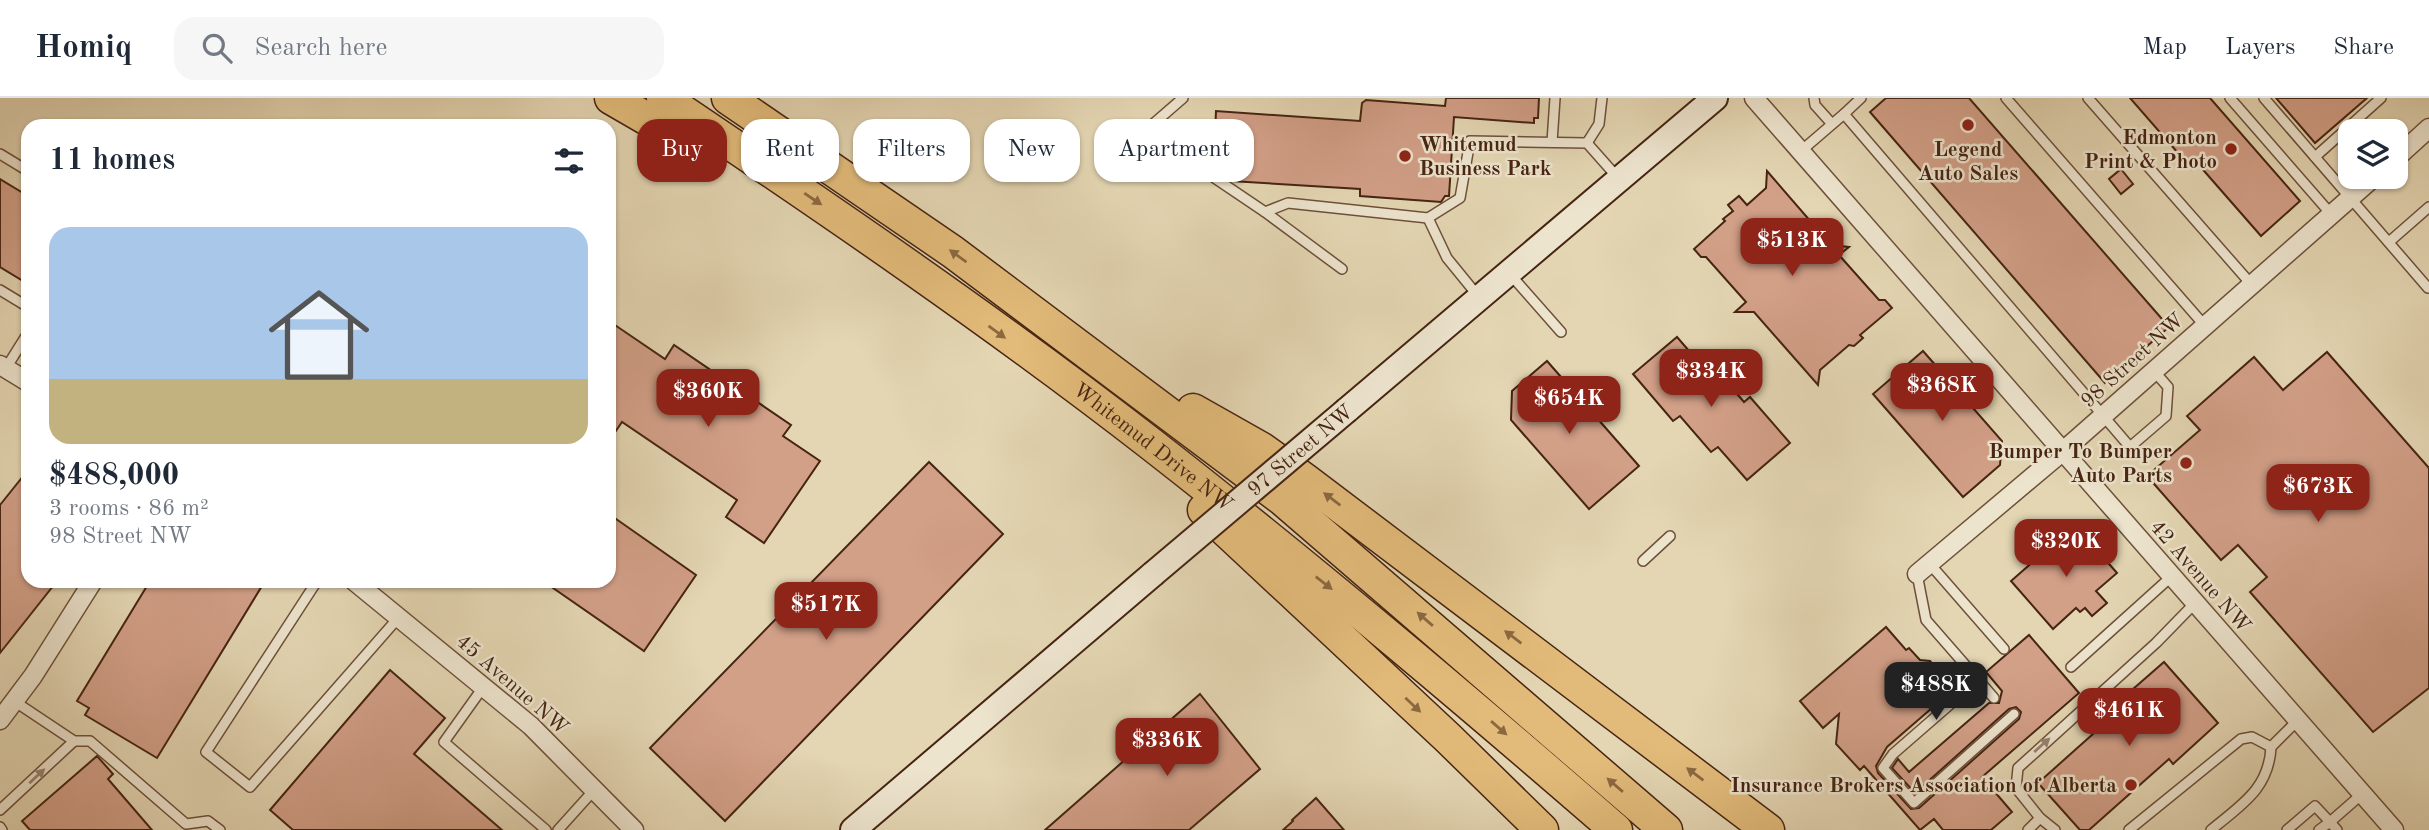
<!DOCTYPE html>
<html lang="en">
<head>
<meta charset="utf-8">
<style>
  :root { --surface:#fff; --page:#f6f6f7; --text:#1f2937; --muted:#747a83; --line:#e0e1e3; --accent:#8f2418 }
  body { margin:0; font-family:"Old Standard TT",serif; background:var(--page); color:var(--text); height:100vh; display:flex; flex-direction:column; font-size:26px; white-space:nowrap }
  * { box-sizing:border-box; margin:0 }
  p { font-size:23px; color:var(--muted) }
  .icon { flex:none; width:38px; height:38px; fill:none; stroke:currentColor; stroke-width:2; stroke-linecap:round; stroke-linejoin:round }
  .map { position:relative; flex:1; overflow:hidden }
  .panel { position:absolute; left:21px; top:21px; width:595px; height:469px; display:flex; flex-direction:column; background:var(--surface); border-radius:21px; box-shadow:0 2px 5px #0004 }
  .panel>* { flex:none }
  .banner { position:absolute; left:637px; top:21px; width:665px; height:63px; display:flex; gap:14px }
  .controls { position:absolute; left:2338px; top:21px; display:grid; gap:14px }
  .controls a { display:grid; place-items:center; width:70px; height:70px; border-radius:14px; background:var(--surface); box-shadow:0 2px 5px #0004; font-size:35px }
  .price { position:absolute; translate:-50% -60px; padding:0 16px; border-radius:14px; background:var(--accent); color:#fff; font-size:23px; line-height:46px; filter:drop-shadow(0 2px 4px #0008) }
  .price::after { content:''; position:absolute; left:50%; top:42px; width:21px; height:16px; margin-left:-10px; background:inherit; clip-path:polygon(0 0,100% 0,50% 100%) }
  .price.active { background:#222; color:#fff }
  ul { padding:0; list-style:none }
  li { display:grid; align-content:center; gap:14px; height:371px; padding:0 28px }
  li+li { border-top:2px solid var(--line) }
  li span { display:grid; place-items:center; height:217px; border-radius:21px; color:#555 }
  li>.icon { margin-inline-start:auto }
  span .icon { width:126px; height:126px; fill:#fffc; stroke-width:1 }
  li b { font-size:30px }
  h2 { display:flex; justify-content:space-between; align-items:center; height:84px; padding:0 28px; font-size:30px }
  .tag { padding:0 24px; border-radius:21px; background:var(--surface); box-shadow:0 2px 5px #0004; font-size:24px; line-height:63px }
  .tag.active { background:var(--accent); color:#fff }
  header { display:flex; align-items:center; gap:42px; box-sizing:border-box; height:98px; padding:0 35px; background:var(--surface); border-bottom:2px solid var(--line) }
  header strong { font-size:33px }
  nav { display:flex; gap:38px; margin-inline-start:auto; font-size:24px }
  .search { width:490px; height:63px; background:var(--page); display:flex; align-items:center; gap:18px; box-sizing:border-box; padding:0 24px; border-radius:21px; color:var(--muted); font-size:26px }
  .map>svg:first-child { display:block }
</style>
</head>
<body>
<header>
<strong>Homiq</strong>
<div class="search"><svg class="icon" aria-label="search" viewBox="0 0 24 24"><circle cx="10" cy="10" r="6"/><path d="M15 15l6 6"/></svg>Search here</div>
<nav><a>Map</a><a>Layers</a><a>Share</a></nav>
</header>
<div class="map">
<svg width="2429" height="732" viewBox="0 0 2429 732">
  <rect width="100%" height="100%" fill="#e4d6b3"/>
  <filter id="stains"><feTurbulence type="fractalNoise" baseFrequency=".00286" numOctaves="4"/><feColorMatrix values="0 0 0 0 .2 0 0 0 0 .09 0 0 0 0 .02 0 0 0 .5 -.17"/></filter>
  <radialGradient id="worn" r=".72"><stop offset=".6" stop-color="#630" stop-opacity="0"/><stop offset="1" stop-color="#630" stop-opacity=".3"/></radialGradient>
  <!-- building -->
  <g fill="#d29f87" stroke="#462412" stroke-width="2">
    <polygon points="1446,0 1539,0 1538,20 1534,20 1534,25 1454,19 1449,98 1445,98 1441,104 1360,98 1360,91 1231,83 1214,66 1207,65 1209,35 1215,36 1216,13 1360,23 1362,5 1366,2 1445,8"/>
    <polygon points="1886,0 1969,0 2169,229 2105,285 1870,14"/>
    <polygon points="2130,0 2210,0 2300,103 2261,138 2198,66 2192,71"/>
    <polygon points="2276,0 2367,0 2315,45"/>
    <polygon points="2121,71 2133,86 2121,96 2109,81"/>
    <polygon points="1767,73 1831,147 1849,149 1839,157 1879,202 1885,202 1892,210 1860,237 1863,240 1854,248 1849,247 1820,272 1818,287 1754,214 1735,214 1746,204 1706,159 1701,159 1694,151 1725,123 1723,121 1733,113 1728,107 1739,98 1747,107 1766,90"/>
    <polygon points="0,81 28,98 28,186 0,169"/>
    <polygon points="609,223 665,261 674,247 791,327 783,338 820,363 764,445 726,419 737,402 622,324 609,343"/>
    <polygon points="1677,239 1708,275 1715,270 1744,304 1750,299 1790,345 1747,382 1718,349 1711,354 1680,318 1673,323 1633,276"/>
    <polygon points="1923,253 2002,343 2000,367 1963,399 1873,296"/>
    <polygon points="2327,254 2429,370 2429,590 2373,634 2250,494 2267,479 2238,447 2221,462 2147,378 2200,332 2187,318 2254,259 2283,292"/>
    <polygon points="1547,263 1639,368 1589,411 1511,322 1512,293"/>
    <polygon points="929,364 1003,436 725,723 650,650"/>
    <polygon points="28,372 28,483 57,483 0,555 0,407"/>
    <polygon points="609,416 696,477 644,553 543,483 609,483"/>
    <polygon points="2075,427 2117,475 2096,493 2107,505 2092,518 2085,510 2080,514 2076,510 2053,531 2011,483"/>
    <polygon points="150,483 265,483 157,660 85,617 89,610 77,603"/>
    <polygon points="1886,529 1906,552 1909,550 1920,562 1930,563 1954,591 1887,649 1876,668 1878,675 1911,711 1919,710 2019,621 2021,614 2016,609 2009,611 1915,695 1892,670 1898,661 1909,674 1989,605 1999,605 2002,593 1986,574 2029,537 2079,595 1982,679 2012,714 1991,732 1943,732 1934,721 1920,732 1864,668 1860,672 1836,646 1839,616 1823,630 1800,603"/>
    <polygon points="2164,564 2218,625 2173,666 2169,661 2089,732 2080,732 2038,685 2130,603 2125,598"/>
    <polygon points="390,572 445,620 414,656 502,732 293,732 270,712"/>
    <polygon points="1200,596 1260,671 1189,732 1045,732"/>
    <polygon points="97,658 113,676 108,681 152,732 30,732 22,723"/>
    <polygon points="1316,700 1344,732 1283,732 1293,723 1292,722"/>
  </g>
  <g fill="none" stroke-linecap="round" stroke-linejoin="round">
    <!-- lane casing -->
    <g stroke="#6e503a" stroke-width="12">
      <g id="lane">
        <polyline points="1183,0 1145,33 1265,114 1342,171"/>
        <polyline points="1814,0 1815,7 1832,26"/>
        <polyline points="2006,0 2205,228"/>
        <polyline points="2088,0 2251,186"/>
        <polyline points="2230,0 2331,116"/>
        <polyline points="2264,0 2428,190"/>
        <polyline points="1844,16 1861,0"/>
        <polyline points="1552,44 1555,0"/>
        <polyline points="1587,45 1599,26 1602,0"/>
        <polyline points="1801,53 1844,16 2130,349 2166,318 2168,289 2154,273"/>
        <polyline points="0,56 28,73"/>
        <polyline points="2315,59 2381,0"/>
        <polyline points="1265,114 1288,105 1428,120"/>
        <polyline points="2389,144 2429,109"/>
        <polyline points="1509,175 1561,234"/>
        <polyline points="0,192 28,209"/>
        <polyline points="1478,198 1447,160 1428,120 1460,100 1470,43 1587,45 1618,80"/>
        <polyline points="6,270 28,235"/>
        <polyline points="1643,463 1670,438"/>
        <polyline points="1929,465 2004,551"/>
        <polyline points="1917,476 1926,522 1994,600"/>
        <polyline points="317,483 206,654 250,689 399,519"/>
        <polyline points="2071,569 2172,478"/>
        <polyline points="1978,582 1893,656 1883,670 1914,705 2014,616"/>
        <polyline points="484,588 444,644 546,732"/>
        <polyline points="14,603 74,643 90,643 186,726 208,723 220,732"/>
        <polyline points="0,712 74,643"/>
        <polyline points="0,729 2,732"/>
        <polyline points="558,732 595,691"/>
        <polyline points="2028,732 2040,720"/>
        <polyline points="2055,732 2040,720 2016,690 2018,670 2156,545 2195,505"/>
        <polyline points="2129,732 2241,641 2252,639 2271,649 2298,622"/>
        <path d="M2211 732C2241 707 2269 691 2271 649"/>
        <polyline points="2287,732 2315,708 2330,724 2362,696"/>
        <polyline points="2319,732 2330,724 2337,732"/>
      </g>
    </g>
    <!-- street casing -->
    <g stroke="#6e503a" stroke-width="21">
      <g id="street">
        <polyline points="1754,0 2394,732"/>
        <polyline points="2396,60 2429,30"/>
        <polyline points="0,267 28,284"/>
        <polyline points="1917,476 2062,354 2374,79"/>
        <polyline points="354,483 531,628 634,732"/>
        <polyline points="0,622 33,578 93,483"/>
      </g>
    </g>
    <!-- secondary casing -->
    <g stroke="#462412" stroke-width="28">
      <g id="secondary">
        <polyline points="1347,312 1715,0"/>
        <polyline points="853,732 1153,476"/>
      </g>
    </g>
    <!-- highway casing -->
    <g stroke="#462412" stroke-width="35">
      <g id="highway">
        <polyline points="611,0 649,22 705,43"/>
        <path id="s1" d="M663 0C828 111 994 224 1151 346 1310 470 1464 600 1616 732"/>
        <polyline points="728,0 953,154 1282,401 1666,732"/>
        <polyline points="1193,312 1262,351 1304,381 1768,732"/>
        <polyline points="1204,412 1448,640 1542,732"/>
      </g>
    </g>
    <!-- lane -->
    <use href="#lane" stroke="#ede4ce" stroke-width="9"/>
    <!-- street -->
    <use href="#street" stroke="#ede4ce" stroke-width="18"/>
    <!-- secondary -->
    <use href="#secondary" stroke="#ede4ce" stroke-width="24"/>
    <!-- highway -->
    <use href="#highway" stroke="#e2bb7a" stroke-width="32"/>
    <!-- secondary-bridge casing -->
    <g stroke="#462412" stroke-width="28" stroke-linecap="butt">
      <polyline id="secondary-bridge" points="1153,476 1347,312"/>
    </g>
    <!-- secondary-bridge -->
    <use href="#secondary-bridge" stroke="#ede4ce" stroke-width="24"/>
  </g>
  <!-- one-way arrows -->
  <defs><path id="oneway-solid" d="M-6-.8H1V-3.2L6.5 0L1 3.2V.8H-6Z" transform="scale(1.75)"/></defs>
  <g fill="#8c6841">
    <use href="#oneway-solid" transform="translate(813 101) rotate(34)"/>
    <use href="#oneway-solid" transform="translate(958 158) rotate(-144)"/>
    <use href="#oneway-solid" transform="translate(997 234) rotate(36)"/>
    <use href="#oneway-solid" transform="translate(1332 401) rotate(-143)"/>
    <use href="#oneway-solid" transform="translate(1324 485) rotate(38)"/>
    <use href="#oneway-solid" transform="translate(1425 521) rotate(-139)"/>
    <use href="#oneway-solid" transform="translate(1513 539) rotate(-143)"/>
    <use href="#oneway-solid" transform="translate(1413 607) rotate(43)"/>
    <use href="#oneway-solid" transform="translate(1499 630) rotate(41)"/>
    <use href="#oneway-solid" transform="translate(1695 676) rotate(-143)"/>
    <use href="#oneway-solid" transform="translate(1615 687) rotate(-139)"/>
  </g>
  <g fill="#9a8470">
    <use href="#oneway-solid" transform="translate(2042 647) rotate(-42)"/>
    <use href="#oneway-solid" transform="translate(37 678) rotate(-43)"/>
  </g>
  <!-- markers -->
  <g fill="#8f2418" stroke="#ede4ce" stroke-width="2.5">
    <circle cx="1968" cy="27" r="7"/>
    <circle cx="2231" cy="51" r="7"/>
    <circle cx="1405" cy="58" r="7"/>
    <circle cx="2186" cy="365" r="7"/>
    <circle cx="2131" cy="687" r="7"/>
  </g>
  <g text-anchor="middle" stroke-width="5" stroke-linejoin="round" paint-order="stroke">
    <!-- poi labels -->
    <g font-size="21" font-weight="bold" fill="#462412" stroke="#ede4ce" text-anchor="end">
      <text x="2217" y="46">Edmonton<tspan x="2217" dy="24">Print &amp; Photo</tspan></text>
      <text x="1419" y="53" text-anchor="start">Whitemud<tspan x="1419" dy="24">Business Park</tspan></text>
      <text x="1968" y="58" text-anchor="middle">Legend<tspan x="1968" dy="24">Auto Sales</tspan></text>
      <text x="2172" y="360">Bumper To Bumper<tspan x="2172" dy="24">Auto Parts</tspan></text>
      <text x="2117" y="694">Insurance Brokers Association of Alberta</text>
    </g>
    <!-- street labels -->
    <g font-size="21" fill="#462412" stroke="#ede4ce">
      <text transform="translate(2132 262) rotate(-42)" y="7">98 Street NW</text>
      <text dy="7" stroke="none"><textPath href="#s1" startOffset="602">Whitemud Drive NW</textPath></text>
      <text transform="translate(1300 352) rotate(-40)" y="7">97 Street NW</text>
      <text transform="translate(2201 478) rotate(49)" y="7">42 Avenue NW</text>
      <text transform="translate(513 586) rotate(41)" y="7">45 Avenue NW</text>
    </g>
  </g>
  <rect width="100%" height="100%" filter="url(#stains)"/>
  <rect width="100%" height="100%" fill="url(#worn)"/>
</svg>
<div class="controls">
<a><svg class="icon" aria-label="layers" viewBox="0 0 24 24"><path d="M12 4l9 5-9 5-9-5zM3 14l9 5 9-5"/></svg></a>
</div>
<b class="price" style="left:1792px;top:180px">$513K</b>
<b class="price" style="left:1711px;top:311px">$334K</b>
<b class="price" style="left:1942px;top:325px">$368K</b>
<b class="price" style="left:708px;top:331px">$360K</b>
<b class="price" style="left:1569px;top:338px">$654K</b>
<b class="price" style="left:2318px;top:426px">$673K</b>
<b class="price" style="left:2066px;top:481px">$320K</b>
<b class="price" style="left:826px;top:544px">$517K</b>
<b class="price active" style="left:1936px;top:624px">$488K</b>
<b class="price" style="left:2129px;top:650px">$461K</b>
<b class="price" style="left:1167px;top:680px">$336K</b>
<div class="banner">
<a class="tag active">Buy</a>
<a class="tag">Rent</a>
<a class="tag">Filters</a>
<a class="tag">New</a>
<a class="tag">Apartment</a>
</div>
<section class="panel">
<h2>11 homes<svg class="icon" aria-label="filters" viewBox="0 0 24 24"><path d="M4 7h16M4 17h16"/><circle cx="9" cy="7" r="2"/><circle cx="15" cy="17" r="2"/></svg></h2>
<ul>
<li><span style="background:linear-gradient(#a9c7e8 70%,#c2b280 0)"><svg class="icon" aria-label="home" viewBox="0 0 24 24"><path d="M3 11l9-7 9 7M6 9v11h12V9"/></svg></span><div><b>$488,000</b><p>3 rooms · 86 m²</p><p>98 Street NW</p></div></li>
</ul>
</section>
</div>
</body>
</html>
